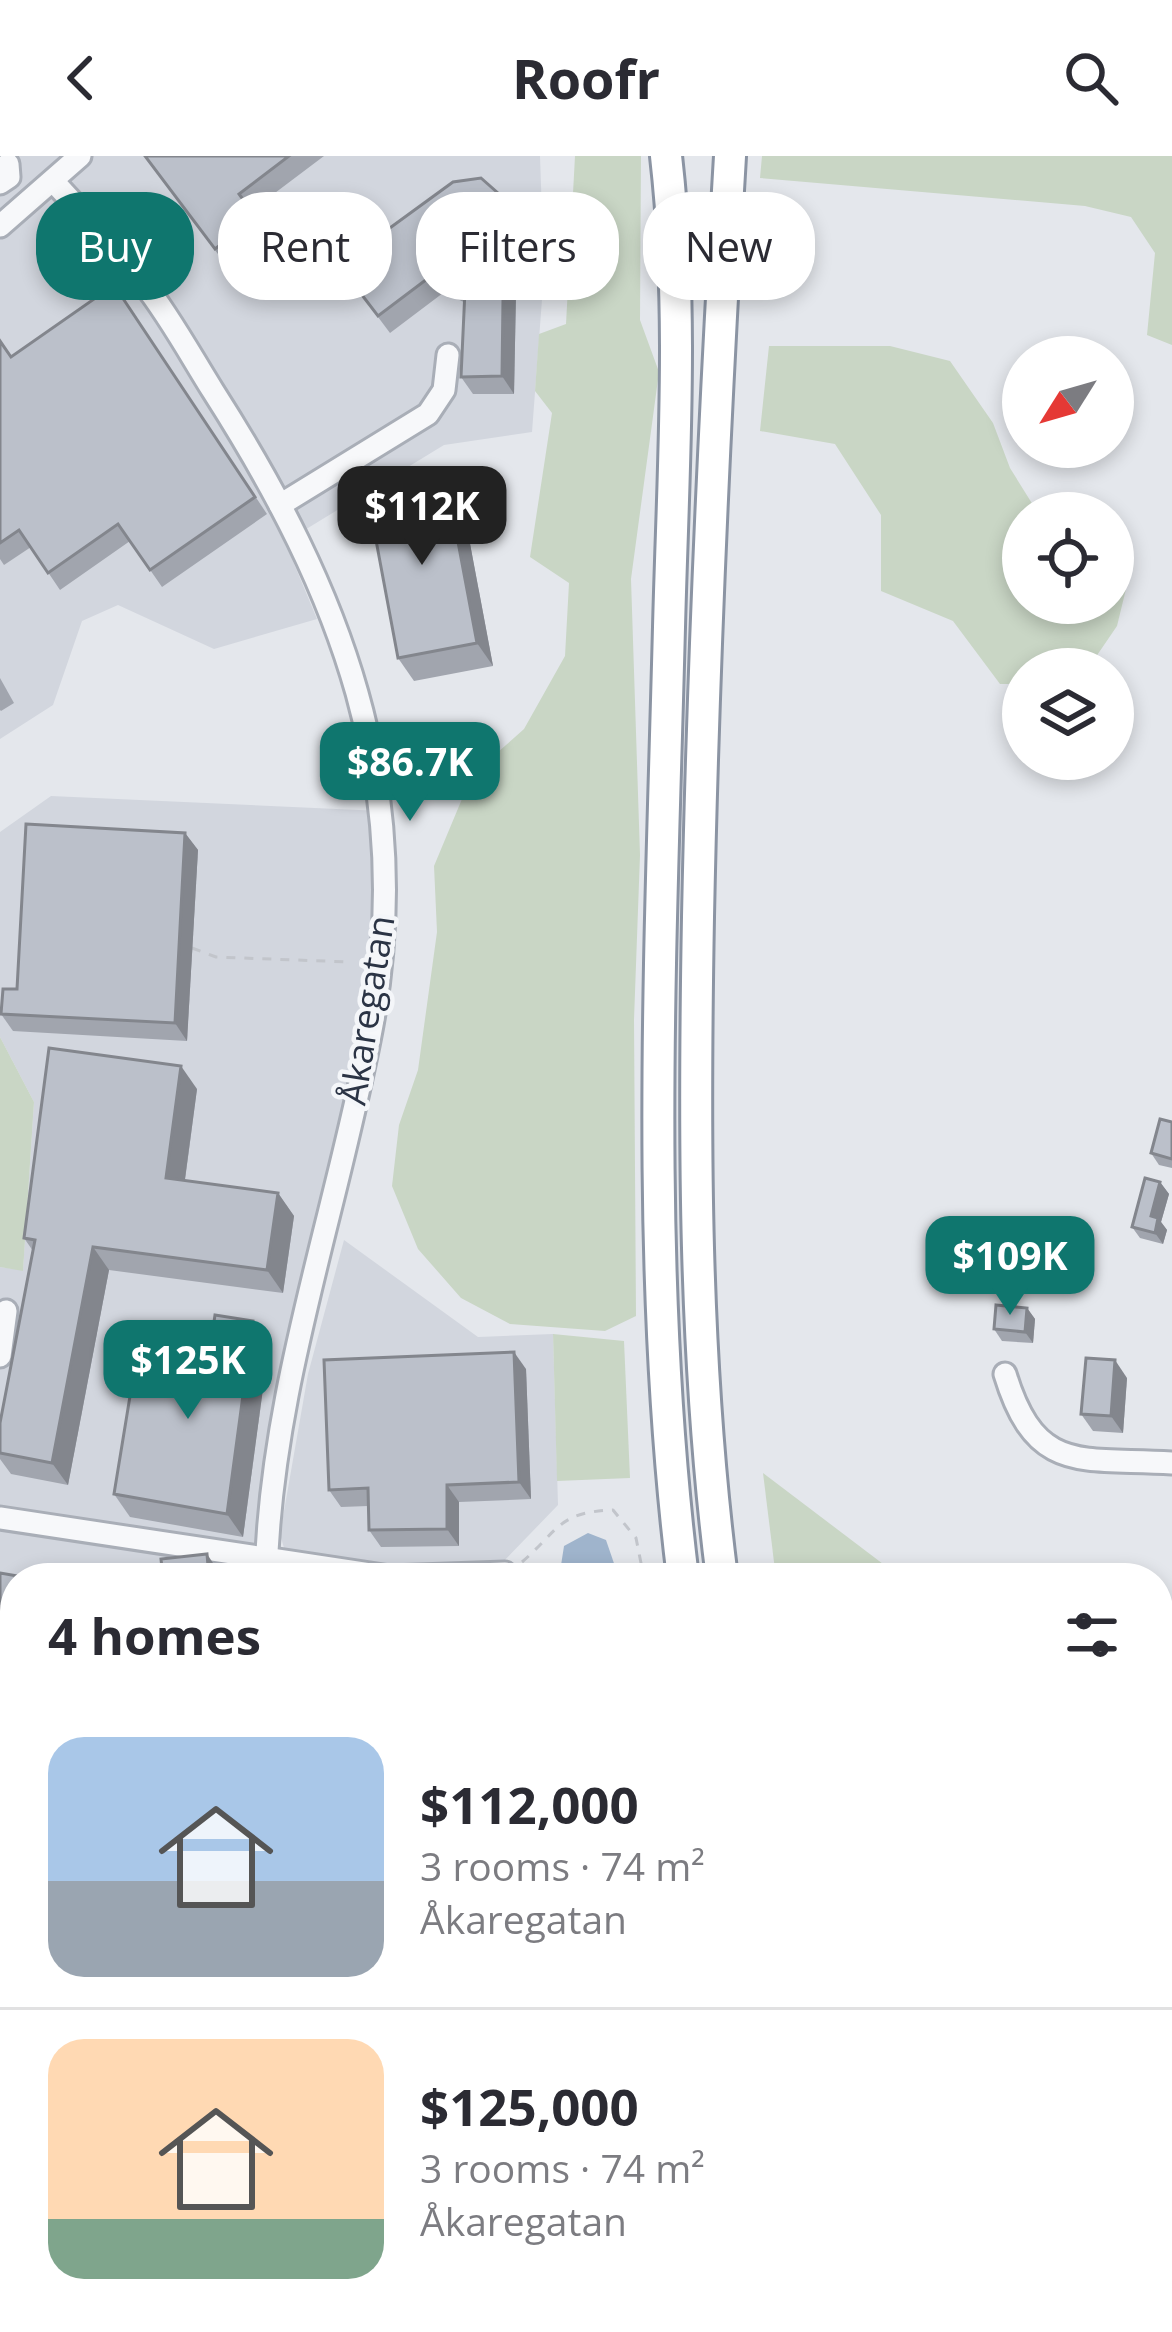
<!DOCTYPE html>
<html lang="en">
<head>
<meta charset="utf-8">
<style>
  :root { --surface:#fff; --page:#f2f2f3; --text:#2b2b33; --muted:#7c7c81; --line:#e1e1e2; --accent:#0f766e }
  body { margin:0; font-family:"Open Sans",sans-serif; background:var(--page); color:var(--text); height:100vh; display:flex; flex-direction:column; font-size:45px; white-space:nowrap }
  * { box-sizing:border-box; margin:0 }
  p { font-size:39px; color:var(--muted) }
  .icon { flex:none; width:66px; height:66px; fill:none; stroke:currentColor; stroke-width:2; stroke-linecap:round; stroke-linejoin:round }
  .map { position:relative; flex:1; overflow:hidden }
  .side { position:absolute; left:0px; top:1407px; width:1173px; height:771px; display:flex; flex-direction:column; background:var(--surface); border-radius:48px 48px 0 0; box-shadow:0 6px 18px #0003 }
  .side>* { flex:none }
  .top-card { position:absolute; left:36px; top:36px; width:1101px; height:108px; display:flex; gap:24px }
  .needle { width:78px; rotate:233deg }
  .controls { position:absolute; left:1002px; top:180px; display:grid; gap:24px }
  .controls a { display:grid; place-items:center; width:132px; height:132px; border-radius:50%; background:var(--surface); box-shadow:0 6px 18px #0003; font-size:60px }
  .price { position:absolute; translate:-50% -102px; padding:0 27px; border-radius:24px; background:var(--accent); color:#fff; font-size:39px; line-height:78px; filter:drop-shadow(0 3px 6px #0008) }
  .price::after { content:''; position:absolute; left:50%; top:72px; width:36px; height:27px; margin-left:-18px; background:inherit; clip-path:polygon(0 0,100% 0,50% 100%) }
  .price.active { background:#222; color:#fff }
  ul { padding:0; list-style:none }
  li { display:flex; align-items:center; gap:36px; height:300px; padding:0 48px }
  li+li { border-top:3px solid var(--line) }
  li span { display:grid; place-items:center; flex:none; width:336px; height:240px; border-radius:36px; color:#555 }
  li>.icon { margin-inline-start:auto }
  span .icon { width:144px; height:144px; fill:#fffc; stroke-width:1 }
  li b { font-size:51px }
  h2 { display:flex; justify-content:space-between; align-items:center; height:144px; padding:0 48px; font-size:51px }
  .chip { padding:0 42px; border-radius:48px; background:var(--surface); box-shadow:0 6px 18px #0003; font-size:42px; line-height:108px }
  .chip.active { background:var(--accent); color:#fff }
  header { display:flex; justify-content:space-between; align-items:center; height:156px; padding:0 48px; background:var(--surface); font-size:54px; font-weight:700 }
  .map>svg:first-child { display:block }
</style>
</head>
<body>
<header><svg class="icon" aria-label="back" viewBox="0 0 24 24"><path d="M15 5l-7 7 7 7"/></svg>Roofr<svg class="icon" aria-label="search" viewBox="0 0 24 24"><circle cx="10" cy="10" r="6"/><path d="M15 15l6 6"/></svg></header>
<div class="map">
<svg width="1172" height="2176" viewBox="0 0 1172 2176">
  <rect width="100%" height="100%" fill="#e4e7ec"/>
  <!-- built -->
  <g fill="#d2d6de">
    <polygon points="0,0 540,0 544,117 532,276 444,289 285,386 317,463 214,493 118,449 82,465 53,549 0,583"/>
    <polygon points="51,640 381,655 385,776 266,1406 253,1422 15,1422 15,1770 0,1774 0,1111 23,1114 34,946 0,881 0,676"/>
    <polygon points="344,1084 478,1181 553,1178 558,1349 501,1408 390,1411 286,1399 280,1378 308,1218"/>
  </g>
  <!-- green -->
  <g fill="#c9d6c5">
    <polygon points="575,0 641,0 640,164 659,216 631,423 640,699 634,864 636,1160 605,1175 510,1168 461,1142 418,1093 392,1030 399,969 418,914 437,776 434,710 472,619 524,573 565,500 569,427 530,401 552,257 535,235 539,178 566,168"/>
    <polygon points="762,0 1172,0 1172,189 1147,179 1155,97 1131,61 1085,50 760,22"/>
    <polygon points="769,190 890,190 950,205 993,267 1010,312 1038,357 1023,357 1023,447 1113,447 1113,409 1126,433 1117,470 1089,511 1023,513 1023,528 1000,528 953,465 881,435 881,359 835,288 760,275"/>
    <polygon points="0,881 34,946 23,1115 0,1111"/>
    <polygon points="553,1178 624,1185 630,1322 557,1325"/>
    <polygon points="763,1317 887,1411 892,1422 776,1422"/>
    <polygon points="250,2163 573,2163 555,2176 240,2176 239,2168"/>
  </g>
  <!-- water -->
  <polygon fill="#9fb4cc" points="588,1377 606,1384 619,1422 559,1422 564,1390"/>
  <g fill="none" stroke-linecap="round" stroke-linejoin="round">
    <!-- minor casing -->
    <g stroke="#a9aeb7" stroke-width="27">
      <g id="minor">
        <path d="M54 26C84 59 117 92 144 128 170 161 191 200 213 235 341 435 416 629 372 869 338 1053 270 1234 266 1422"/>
        <polyline points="0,27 9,21 8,8"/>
        <polyline points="0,70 80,0"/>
        <polyline points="280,349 428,258 444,234 448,199"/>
        <polyline points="0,1200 6,1155"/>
        <path d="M1005 1218C1036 1320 1082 1301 1172 1307"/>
        <polyline points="0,1362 390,1421 505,1417"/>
        <polyline points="0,1716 15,1713"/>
        <polyline points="0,1771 15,1768"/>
        <polyline points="0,1855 15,1868"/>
        <polyline points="0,2158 15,2148"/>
        <polyline points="34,2163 48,2176"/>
        <polyline points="184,2176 188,2163"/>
      </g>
    </g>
    <!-- highway casing -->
    <g stroke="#8b94a3" stroke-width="36">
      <g id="highway">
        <path d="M666 0C684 156 673 314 669 471 661 787 644 1107 683 1422"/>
        <path d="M722 1422C694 1203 694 982 698 761 703 507 715 254 730 0"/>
        <polyline points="871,2163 875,2176"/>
        <polyline points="918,2163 923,2176"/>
      </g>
    </g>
    <!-- path -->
    <g stroke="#c2c5cb" stroke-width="3" stroke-dasharray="9 9" stroke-linecap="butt">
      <polyline points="192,792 216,801 350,806"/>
      <path d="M522 1406C559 1374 558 1356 613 1354L636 1382 644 1422"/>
      <polyline points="1158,1846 1172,1836"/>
      <polyline points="827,2163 832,2176"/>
      <polyline points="997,2163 999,2176"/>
      <polyline points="384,2176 388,2163"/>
    </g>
    <!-- minor -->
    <use href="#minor" stroke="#f7f8fa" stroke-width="21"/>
    <!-- highway -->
    <use href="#highway" stroke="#fff" stroke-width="30"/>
  </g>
  <!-- wall -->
  <g fill="#a1a5ae">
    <polygon points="144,0 324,0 251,55 268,79 227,110"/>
    <polygon points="511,55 517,86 514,238 473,238 461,221 464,146 443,137 390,177 339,109"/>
    <polygon points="114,129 267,358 162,431 130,385 60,434 31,391 4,409 0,403 0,185 11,201"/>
    <polygon points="462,345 493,510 414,525 398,502"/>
    <polygon points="0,522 14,547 1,555 0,554"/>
    <polygon points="185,677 198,694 187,885 13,875 1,858"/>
    <polygon points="197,933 185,1024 278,1037 294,1060 283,1137 109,1114 68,1329 11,1318 0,1303 0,1267 33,1095 24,1082"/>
    <polygon points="1172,966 1172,1012 1159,1009 1151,997"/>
    <polygon points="1160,1026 1169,1038 1161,1066 1167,1074 1163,1088 1140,1082 1132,1071"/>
    <polygon points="1027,1152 1035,1163 1033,1187 1002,1185 994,1173"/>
    <polygon points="211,1186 269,1188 243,1381 130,1361 114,1338 158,1232"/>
    <polygon points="526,1213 531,1343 459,1346 459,1390 381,1391 369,1374 368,1350 341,1351 329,1334"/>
    <polygon points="1127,1222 1123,1277 1093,1275 1081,1258"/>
    <polygon points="0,1417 15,1422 15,1494 0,1491"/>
    <polygon points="0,1538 15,1539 15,1660 0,1660"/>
    <polygon points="0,1996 15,2010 15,2061 0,2047"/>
    <polygon points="107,2163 157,2163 161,2169 155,2176 121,2176"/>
  </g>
  <!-- shaded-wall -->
  <g fill="#83868d">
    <polygon points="499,38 511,55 517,86 514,238 502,220"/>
    <polygon points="446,322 462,345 493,510 477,487"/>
    <polygon points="185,677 198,694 187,885 175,867"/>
    <polygon points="181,910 197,933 182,1045 166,1022"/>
    <polygon points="1160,1026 1169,1038 1161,1066 1167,1074 1163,1088 1155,1077 1151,1060"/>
    <polygon points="278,1037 294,1060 283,1137 267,1114"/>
    <polygon points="93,1091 109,1114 68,1329 52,1307"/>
    <polygon points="1027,1152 1035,1163 1033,1187 1025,1176"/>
    <polygon points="253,1165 269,1188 243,1381 227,1358"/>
    <polygon points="514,1196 526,1213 531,1343 519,1326"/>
    <polygon points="1115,1204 1127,1222 1123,1277 1111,1260"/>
    <polygon points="447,1329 459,1346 459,1390 447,1373"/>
    <polygon points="207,1398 223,1422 209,1422"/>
    <polygon points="0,1610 14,1630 15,1659 0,1638"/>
    <polygon points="3,1939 12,1951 0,1964 0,1943"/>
    <polygon points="139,2163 157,2163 161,2169 155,2176 127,2175"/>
  </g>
  <!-- building -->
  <g fill="#bbc0ca" stroke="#83868d" stroke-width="3">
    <polygon points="145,0 289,0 239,38 256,61 215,93"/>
    <polygon points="481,22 499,38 504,68 502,220 461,221 465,134 431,120 378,160 339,109 453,26"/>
    <polygon points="114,129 255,341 150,414 118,368 48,417 19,374 0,387 0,185 11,201"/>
    <polygon points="446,322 477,487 398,502 367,336"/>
    <polygon points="26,668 185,677 175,867 1,858 3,833 17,833"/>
    <polygon points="49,892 181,910 166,1022 278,1037 267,1114 93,1091 52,1307 0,1297 0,1267 35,1084 24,1082"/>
    <polygon points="1160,963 1172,966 1172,1003 1151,997"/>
    <polygon points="1145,1022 1160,1026 1151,1060 1158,1062 1155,1077 1132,1071"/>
    <polygon points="996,1149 1027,1152 1025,1176 994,1173"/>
    <polygon points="215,1159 253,1165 227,1358 114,1338 132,1228 158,1232 166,1179 211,1186"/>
    <polygon points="514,1196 519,1326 447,1329 447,1373 369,1374 368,1332 329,1334 324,1204"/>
    <polygon points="1086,1202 1115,1204 1111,1260 1081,1258"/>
    <polygon points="207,1398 209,1422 163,1422 161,1403"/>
    <polygon points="0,1417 29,1422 15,1422 15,1473 0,1471"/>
    <polygon points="0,1538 15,1539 15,1608 0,1607"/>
    <polygon points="0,1996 15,2010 15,2054 0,2041"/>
    <polygon points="0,2160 14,2174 11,2176 0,2176"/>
    <polygon points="114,2163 139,2163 127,2175"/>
    <polygon points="738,2164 742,2176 704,2176"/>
  </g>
  <g text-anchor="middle" stroke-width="9" stroke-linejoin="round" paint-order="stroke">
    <!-- street labels -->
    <g font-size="36" fill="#2b3445" stroke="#f4f6f9">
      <text transform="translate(367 854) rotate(-81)" y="13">Åkaregatan</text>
    </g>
  </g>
</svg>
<div class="controls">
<a><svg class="needle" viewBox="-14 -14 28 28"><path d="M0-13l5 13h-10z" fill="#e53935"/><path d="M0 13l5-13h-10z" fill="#7c7c81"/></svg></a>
<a><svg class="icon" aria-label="locate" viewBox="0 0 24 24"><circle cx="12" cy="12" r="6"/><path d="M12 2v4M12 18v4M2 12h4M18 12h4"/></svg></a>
<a><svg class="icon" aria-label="layers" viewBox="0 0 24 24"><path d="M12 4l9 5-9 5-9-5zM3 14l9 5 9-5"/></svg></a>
</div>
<b class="price active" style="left:422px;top:412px">$112K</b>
<b class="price" style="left:410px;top:668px">$86.7K</b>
<b class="price" style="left:1010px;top:1162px">$109K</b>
<b class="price" style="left:188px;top:1266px">$125K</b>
<div class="top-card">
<a class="chip active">Buy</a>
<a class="chip">Rent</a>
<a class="chip">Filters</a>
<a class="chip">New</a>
</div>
<section class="side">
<h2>4 homes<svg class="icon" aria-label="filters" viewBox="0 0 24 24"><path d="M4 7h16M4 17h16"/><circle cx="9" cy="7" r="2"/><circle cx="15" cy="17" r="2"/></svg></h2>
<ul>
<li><span style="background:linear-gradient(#a9c7e8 60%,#9aa5b1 0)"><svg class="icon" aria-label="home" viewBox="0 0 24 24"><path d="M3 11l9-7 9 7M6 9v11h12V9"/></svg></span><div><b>$112,000</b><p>3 rooms · 74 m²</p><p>Åkaregatan</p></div></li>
<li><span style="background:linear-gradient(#ffd9b3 75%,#7fa58c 0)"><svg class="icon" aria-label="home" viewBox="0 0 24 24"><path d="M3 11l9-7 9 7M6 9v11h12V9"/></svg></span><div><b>$125,000</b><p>3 rooms · 74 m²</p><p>Åkaregatan</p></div></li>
</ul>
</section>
</div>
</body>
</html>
